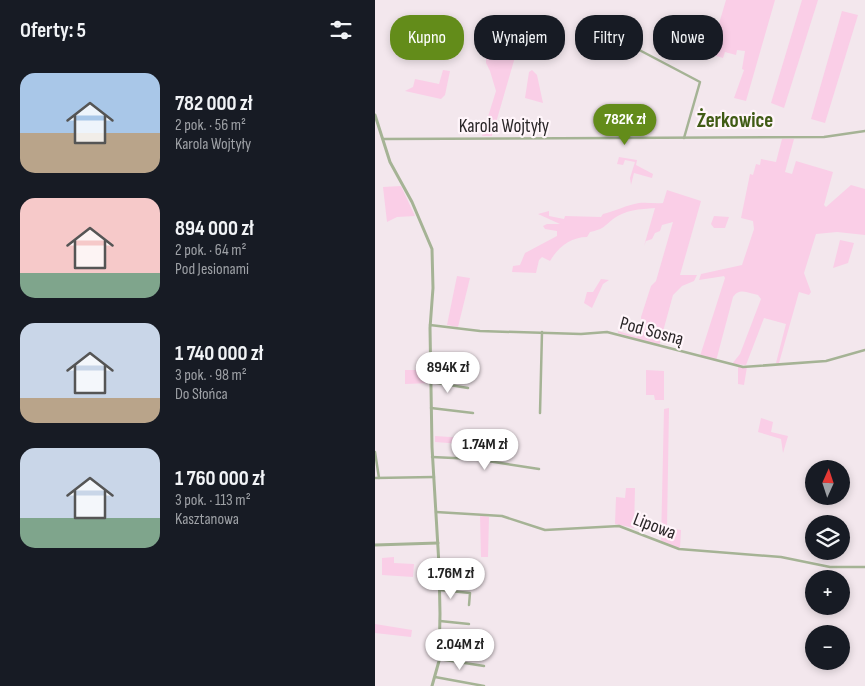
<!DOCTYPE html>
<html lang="pl">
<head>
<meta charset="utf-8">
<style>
  :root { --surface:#171b24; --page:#20242c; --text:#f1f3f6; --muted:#9ea1a6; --accent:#638c1a }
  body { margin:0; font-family:"Sofia Sans Condensed",sans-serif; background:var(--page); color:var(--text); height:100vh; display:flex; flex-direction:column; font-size:19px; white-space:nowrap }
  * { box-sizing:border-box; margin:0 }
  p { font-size:16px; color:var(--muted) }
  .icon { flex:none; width:28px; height:28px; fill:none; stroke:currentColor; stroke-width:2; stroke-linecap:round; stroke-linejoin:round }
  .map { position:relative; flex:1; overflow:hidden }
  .drawer { display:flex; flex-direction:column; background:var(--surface); width:375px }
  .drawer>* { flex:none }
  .banner { position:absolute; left:15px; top:15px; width:400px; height:45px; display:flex; gap:10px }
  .needle { width:32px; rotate:3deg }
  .fabs { position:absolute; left:430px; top:460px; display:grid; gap:10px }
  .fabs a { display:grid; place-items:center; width:45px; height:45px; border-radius:50%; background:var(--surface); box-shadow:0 2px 8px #0003; font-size:25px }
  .price { position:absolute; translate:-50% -42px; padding:0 11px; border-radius:18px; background:#fff; color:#222; font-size:16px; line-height:32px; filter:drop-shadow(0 1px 2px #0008) }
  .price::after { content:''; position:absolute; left:50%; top:30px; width:15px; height:11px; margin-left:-8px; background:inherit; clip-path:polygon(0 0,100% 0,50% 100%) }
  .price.on { background:var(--accent); color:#fff }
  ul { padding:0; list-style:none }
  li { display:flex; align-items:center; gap:15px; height:125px; padding:0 20px }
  li span { display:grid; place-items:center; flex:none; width:140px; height:100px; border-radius:15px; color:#555 }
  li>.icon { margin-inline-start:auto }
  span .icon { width:60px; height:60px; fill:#fffc; stroke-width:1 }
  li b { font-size:21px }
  h2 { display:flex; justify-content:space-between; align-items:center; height:60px; padding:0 20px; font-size:21px }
  .tag { padding:0 18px; border-radius:20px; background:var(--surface); box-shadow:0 2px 8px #0003; font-size:18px; line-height:45px }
  .tag.on { background:var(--accent); color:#fff }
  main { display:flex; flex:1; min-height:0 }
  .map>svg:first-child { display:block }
</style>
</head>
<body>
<main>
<section class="drawer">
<h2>Oferty: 5<svg class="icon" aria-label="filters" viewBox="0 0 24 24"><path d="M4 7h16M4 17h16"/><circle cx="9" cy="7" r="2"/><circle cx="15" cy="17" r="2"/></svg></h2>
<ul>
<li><span style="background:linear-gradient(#a9c7e8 60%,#b9a48a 0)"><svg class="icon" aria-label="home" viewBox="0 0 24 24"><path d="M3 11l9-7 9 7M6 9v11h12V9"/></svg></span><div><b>782 000 zł</b><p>2 pok. · 56 m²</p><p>Karola Wojtyły</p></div></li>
<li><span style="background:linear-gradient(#f6c9c9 75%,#7fa58c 0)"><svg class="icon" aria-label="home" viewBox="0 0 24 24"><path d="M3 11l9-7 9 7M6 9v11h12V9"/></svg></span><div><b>894 000 zł</b><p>2 pok. · 64 m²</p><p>Pod Jesionami</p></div></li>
<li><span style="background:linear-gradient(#c9d6e8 75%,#b9a48a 0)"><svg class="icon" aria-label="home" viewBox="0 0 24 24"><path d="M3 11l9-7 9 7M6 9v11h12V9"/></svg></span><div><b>1 740 000 zł</b><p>3 pok. · 98 m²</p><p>Do Słońca</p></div></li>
<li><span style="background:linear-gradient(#c9d6e8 70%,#7fa58c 0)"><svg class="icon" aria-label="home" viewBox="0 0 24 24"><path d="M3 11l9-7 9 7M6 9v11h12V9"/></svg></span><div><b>1 760 000 zł</b><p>3 pok. · 113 m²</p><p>Kasztanowa</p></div></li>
</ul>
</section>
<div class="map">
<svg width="490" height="686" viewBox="0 0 490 686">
  <rect width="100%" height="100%" fill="#f3e7ed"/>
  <!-- green -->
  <g fill="#facee7">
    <polygon points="351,0 400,0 371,101 359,98 369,70 367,69 370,51 362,50 361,55 350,52 348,58 335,54"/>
    <polygon points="427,0 443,0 409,108 396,103"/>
    <polygon points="467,11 483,15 450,123 436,119"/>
    <polygon points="111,52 140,57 120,126 117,126 117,136 107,136 121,91 115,71 111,63"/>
    <polygon points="68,70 75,71 70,95 66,99 30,91 38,87 40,79 64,84"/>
    <polygon points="157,70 162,75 168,103 150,98 154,72"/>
    <path d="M407 139H419L410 172 417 174 421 161 458 172 449 205 451 207 476 185 490 189V235L462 232 441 234 429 273 436 292 434 295 424 292 404 363H401L411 324 389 318 371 365 357 364 365 354 386 299 383 295C374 293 364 287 358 297L341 361 325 356 350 278 349 276 324 280 326 274 367 265 379 229 378 221 366 218 375 174 378 175 381 164 385 165 386 159 401 162Z"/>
    <polygon points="244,157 262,160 261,165 278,174 277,178 259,173 256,185 255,178 260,162 250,160 248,165 242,164"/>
    <polygon points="26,186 40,216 22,217 12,222 8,187"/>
    <path d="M292 190 326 201 305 275H322L319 281 307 286 298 295 284 346 243 333V331L262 337 267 331 266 317 276 286 281 281 298 222 287 225 285 231 280 233 277 239 271 241 269 246 280 208C265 209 250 210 238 219 228 227 229 229 215 232L212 237C196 237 183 247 175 261L167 257 164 260 161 273 137 272 138 266 145 265 150 253 182 236V231L170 229 168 226 172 224H185L163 214 174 211V216L189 219 190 216 226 217 228 214C241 211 251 205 264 203 272 202 280 204 288 203Z"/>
    <polygon points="339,216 354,217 350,228 339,228 336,224"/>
    <polygon points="465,240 479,243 473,263 458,268"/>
    <polygon points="82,276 95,278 83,327 72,325"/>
    <polygon points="226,279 234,280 228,284 217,308 209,303 212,292 218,292"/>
    <polygon points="363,367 372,367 369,385 363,384"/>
    <polygon points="30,370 55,370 55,383 30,384"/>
    <polygon points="271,370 289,371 289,400 280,400 279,395 271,395"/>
    <polygon points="294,408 292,528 306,530 305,548 286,542 289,409"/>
    <polygon points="386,418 398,422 396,432 413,436 408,453 406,439 383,432"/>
    <polygon points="91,431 95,431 94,438 113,439 113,446 101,446 101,458 87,458 86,444 60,442 60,436 90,438"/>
    <polygon points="251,488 260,488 259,528 240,524 241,497 250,498"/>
    <polygon points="105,515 114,517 113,557 106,557"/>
    <polygon points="19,557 19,563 39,564 38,577 7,575 7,558"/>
    <polygon points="0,624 37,630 36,637 0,633"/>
  </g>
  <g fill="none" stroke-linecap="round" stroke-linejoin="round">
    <!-- minor -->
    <g stroke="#a5b395" stroke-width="2.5">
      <polyline points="251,43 325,82 309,138"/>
      <polyline points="8,139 449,137 490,131"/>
      <polyline points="55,325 105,331 206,334 232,332 368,367 451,361 490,350"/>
      <polyline points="56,382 93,388"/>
      <polyline points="56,408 98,413"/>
      <polyline points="165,413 167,332"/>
      <polyline points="0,452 4,478"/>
      <polyline points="57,457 100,459 164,469"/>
      <polyline points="0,478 59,477"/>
      <polyline points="61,512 127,516 170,530 244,526 304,549 406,557 455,567 490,567"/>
      <polyline points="64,567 90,569"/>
      <polyline points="65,590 95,593 94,605"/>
      <polyline points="65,621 94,624"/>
      <polyline points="64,659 109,666"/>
      <polyline points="60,677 109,686"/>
    </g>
    <!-- tertiary -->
    <g stroke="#a5b395" stroke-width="3">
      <polyline points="0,115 15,162 37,202 57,249 58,288 55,328 57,447 64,565 65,614 64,661 57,686"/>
      <polyline points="0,545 63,543"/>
    </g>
  </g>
  <g text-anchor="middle" stroke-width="4.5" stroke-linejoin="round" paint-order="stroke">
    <!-- street labels -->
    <g font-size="19" fill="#2a2628" stroke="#fff5fa">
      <text x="129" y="132">Karola Wojtyły</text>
      <text transform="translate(277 330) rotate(15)" y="7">Pod Sosną</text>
      <text transform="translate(280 525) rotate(21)" y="7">Lipowa</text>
    </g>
    <!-- quarter labels -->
    <g font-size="21" font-weight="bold" fill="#405b15" stroke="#fff5fa">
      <text x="360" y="127">Żerkowice</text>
    </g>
  </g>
</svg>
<div class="fabs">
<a><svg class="needle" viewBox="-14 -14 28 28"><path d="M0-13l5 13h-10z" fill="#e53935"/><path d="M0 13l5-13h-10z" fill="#9ea1a6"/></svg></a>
<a><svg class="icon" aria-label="layers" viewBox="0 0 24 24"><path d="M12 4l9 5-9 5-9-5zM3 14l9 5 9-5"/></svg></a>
<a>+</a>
<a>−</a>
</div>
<b class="price on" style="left:250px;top:146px">782K zł</b>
<b class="price" style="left:73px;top:394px">894K zł</b>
<b class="price" style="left:110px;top:471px">1.74M zł</b>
<b class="price" style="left:76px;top:600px">1.76M zł</b>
<b class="price" style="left:85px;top:671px">2.04M zł</b>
<div class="banner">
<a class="tag on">Kupno</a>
<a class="tag">Wynajem</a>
<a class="tag">Filtry</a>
<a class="tag">Nowe</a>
</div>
</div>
</main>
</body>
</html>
